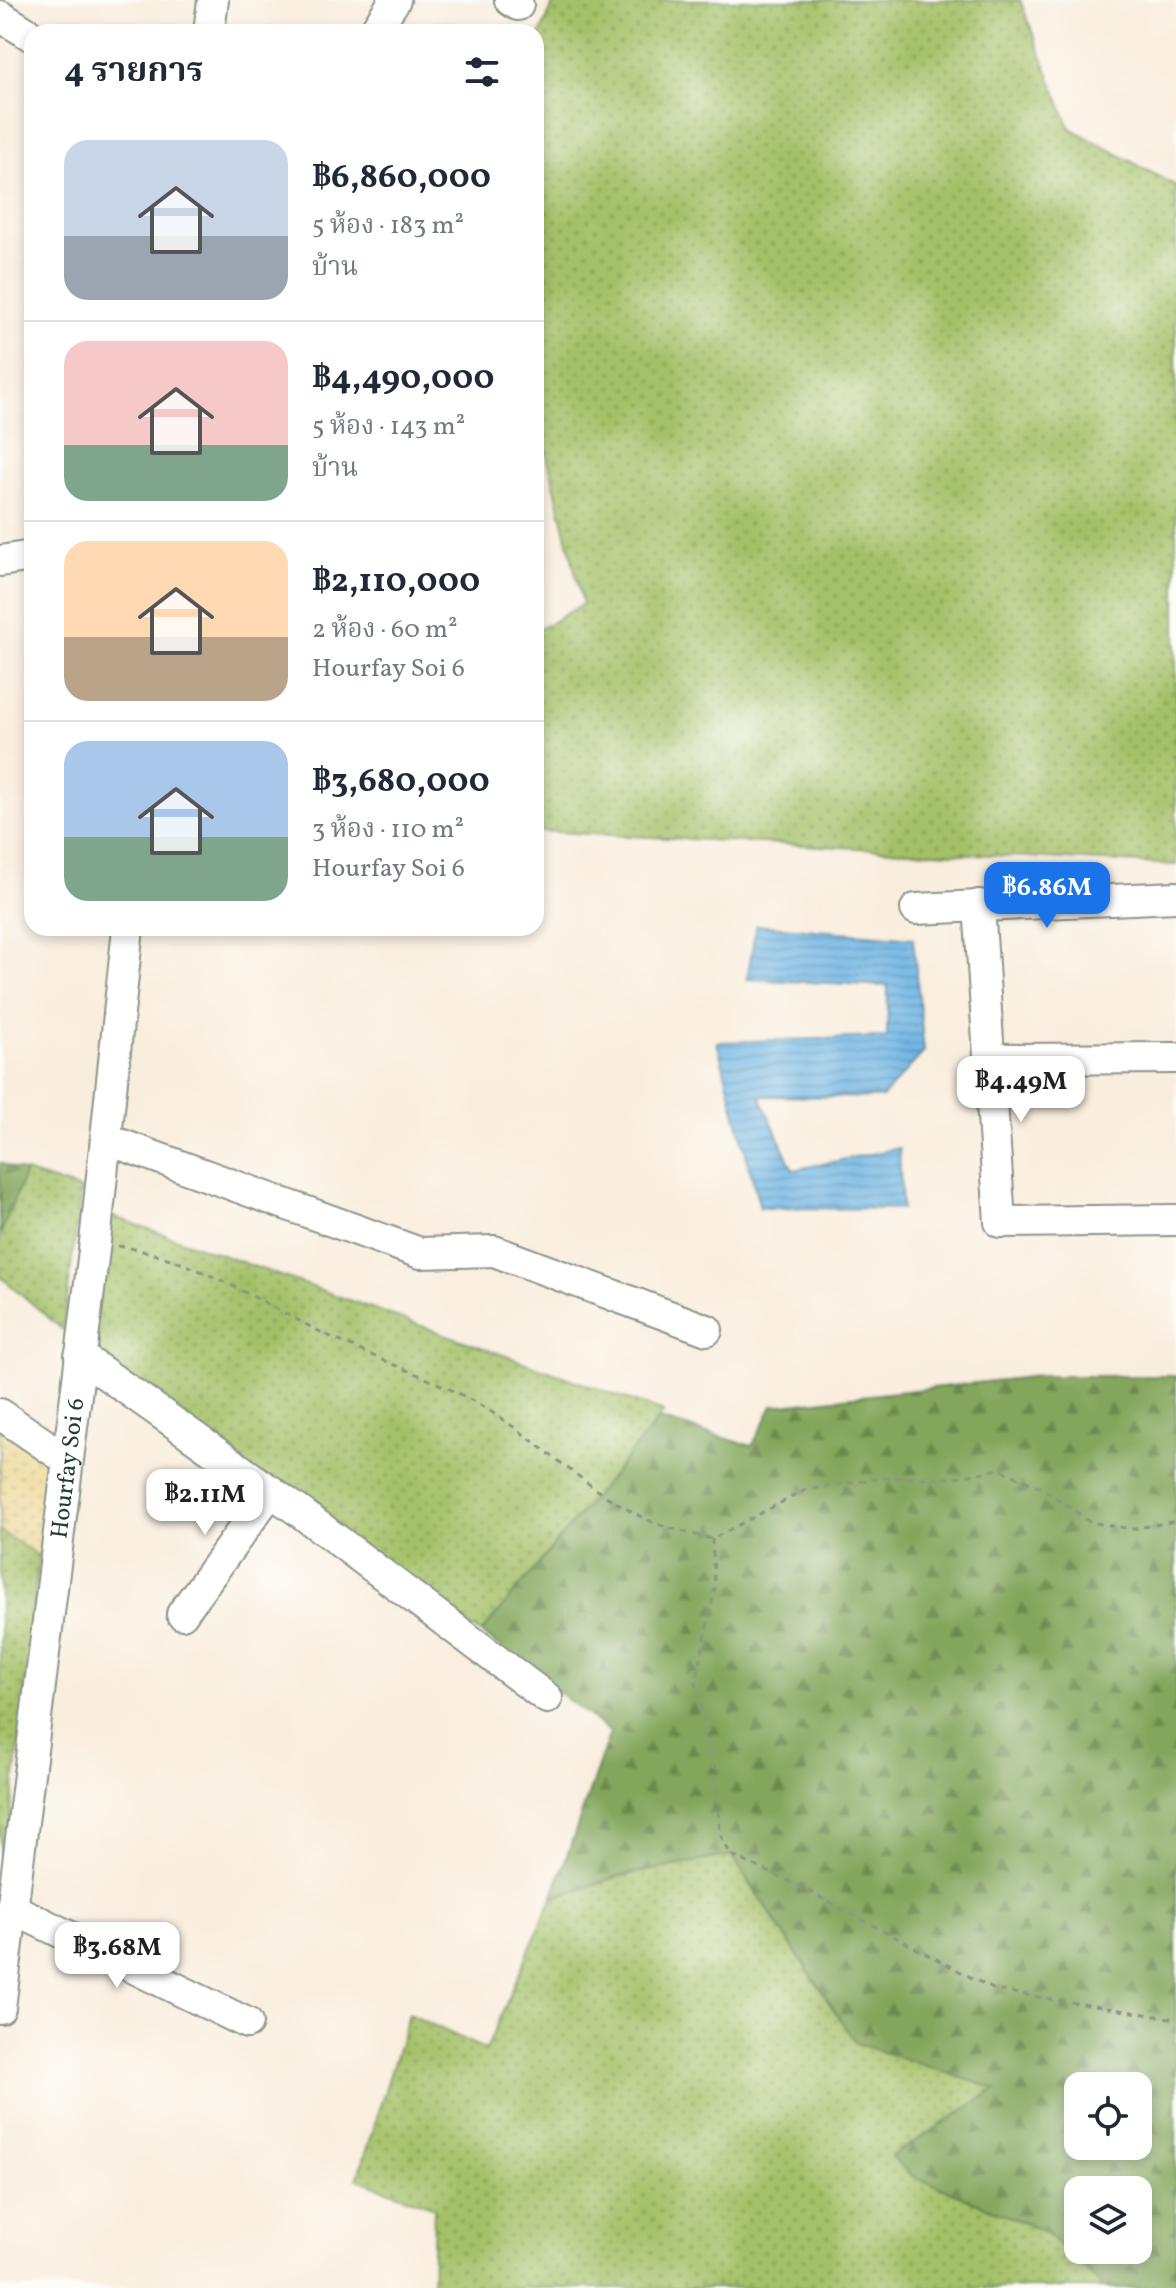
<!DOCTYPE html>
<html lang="th">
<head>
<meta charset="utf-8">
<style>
  :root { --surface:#fff; --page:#f6f6f7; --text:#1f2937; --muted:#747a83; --line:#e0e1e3; --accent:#1a73e8 }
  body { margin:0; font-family:Vollkorn,"Noto Serif Thai",serif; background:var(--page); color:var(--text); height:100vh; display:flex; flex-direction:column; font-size:30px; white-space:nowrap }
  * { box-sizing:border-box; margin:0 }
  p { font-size:26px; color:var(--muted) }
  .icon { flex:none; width:44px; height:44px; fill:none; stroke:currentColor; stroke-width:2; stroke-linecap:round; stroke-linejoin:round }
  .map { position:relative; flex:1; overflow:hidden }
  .details { position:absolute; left:24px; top:24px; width:520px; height:912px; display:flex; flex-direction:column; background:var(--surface); border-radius:24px; box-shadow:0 4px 12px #0003 }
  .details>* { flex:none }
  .fabs { position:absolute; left:1064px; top:2072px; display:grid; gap:16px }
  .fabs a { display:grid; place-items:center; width:88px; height:88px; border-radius:16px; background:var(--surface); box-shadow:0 4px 12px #0003; font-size:40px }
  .price { position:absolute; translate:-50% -68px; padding:0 18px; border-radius:16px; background:#fff; color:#222; font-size:26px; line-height:52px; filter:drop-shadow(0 2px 4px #0008) }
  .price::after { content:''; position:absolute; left:50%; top:48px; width:24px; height:18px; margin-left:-12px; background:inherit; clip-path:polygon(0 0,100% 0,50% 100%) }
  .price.on { background:var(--accent); color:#fff }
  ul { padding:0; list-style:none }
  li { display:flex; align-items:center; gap:24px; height:200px; padding:0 40px }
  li+li { border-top:2px solid var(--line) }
  li span { display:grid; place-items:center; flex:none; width:224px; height:160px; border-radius:24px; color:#555 }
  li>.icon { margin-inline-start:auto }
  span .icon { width:96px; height:96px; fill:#fffc; stroke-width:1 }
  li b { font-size:34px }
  h2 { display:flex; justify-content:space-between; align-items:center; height:96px; padding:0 40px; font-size:34px }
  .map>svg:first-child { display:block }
</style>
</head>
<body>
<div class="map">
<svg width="1176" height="2288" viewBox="0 0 1176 2288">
  <defs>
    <pattern id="grass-dots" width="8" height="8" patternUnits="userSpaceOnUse" patternTransform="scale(2)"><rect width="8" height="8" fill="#a4c067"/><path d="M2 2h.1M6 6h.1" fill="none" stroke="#859d56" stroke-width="1.8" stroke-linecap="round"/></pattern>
    <pattern id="forest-firs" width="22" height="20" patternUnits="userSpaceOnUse" patternTransform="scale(2)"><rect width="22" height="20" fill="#83a65c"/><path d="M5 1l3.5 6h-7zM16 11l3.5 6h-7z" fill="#6b884d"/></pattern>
    <pattern id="sand-dots" width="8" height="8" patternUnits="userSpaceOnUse" patternTransform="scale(2)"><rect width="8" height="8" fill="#eeda9e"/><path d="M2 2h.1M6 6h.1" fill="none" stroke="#ccbc89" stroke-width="1.8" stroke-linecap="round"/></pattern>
    <pattern id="water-rules" width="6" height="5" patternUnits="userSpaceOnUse" patternTransform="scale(2)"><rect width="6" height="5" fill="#6cb3e3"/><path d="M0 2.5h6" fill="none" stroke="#5893b9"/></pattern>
  </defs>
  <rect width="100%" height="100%" fill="#fdfcf7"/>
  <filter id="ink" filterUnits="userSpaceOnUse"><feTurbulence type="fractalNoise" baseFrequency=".0125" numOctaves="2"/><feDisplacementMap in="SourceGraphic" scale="16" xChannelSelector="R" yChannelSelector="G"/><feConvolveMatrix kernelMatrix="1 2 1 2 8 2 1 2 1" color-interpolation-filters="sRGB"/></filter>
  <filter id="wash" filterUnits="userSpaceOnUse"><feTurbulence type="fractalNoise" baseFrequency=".006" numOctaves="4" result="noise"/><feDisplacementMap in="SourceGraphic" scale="32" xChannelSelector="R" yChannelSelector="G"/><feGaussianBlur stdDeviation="1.8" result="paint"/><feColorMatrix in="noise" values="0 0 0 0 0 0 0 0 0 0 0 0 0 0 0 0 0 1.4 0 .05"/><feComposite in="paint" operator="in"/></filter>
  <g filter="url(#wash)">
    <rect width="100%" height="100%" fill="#f9eddd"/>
    <!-- grass -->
    <g fill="url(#grass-dots)" stroke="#627e4e" stroke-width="2">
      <polygon points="555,0 1020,0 1070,128 1176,186 1176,865 536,831 536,631 583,604 536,410 536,44"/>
      <polygon points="25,1172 81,1190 63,1330 0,1276 0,1235"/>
      <polygon points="98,1211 664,1412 483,1635 80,1356"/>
      <polygon points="0,1531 39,1556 0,1920"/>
      <polygon points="731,1855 856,2043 997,2089 892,2157 911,2175 1046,2232 1104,2288 432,2288 434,2207 357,2179 409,2014 486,2050 552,1898 620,1876"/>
    </g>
    <!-- forest -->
    <g fill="url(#forest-firs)" stroke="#517248" stroke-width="2" fill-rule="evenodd">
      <polygon points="0,1163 25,1172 0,1235"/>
      <path d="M1038 1376H1176V2288H1104L1046 2232 911 2175 891 2157 996 2089 856 2043 732 1855 620 1876 552 1898 610 1732 481 1633 659 1419 752 1446 773 1406ZM1078 2086H1138V2146H1078ZM1078 2190H1138V2250H1078Z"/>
    </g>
    <!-- sand -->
    <polygon fill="url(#sand-dots)" stroke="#868c69" stroke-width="2" points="0,1425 54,1462 39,1556 0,1531"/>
    <!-- water -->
    <polygon fill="url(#water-rules)" stroke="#46788c" stroke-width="2" points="756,925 913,938 924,1052 882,1098 760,1096 793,1170 899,1148 902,1209 760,1208 717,1042 887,1037 888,986 747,979"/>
  </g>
  <g filter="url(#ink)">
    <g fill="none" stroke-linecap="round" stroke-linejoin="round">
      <!-- minor casing -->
      <g stroke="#8c9588" stroke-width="34">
        <g id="minor">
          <polyline points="510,0 518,5"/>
          <polyline points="0,16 32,36"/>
          <polyline points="209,32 213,0"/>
          <polyline points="374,32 395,0"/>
          <polyline points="0,561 32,556"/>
          <polyline points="979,905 1000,1222 1176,1220"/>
          <polyline points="916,909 1176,897"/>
          <polyline points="990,1059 1176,1058"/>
          <polyline points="106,1139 420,1253 494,1251 707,1330"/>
          <polyline points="80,1356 300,1512 547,1698"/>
          <polyline points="0,1414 66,1459"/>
          <polyline points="182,1614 271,1491"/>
          <polyline points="11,1908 247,2023"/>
          <path id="s1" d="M0 2008 95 1242 128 928"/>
        </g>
      </g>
      <!-- path -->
      <g stroke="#8c9588" stroke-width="3" stroke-dasharray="6 6" stroke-linecap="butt">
        <path d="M118 1246C196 1258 260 1303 329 1336 383 1363 442 1380 493 1413 546 1447 591 1493 648 1520 667 1529 691 1533 712 1539L805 1490 882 1478H953L1000 1469 1042 1488 1090 1522 1132 1529 1176 1521"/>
        <polyline points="712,1539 715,1588 696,1683 717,1790 720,1834 731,1855 797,1885 995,1990 1176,2019"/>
      </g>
      <!-- minor -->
      <use href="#minor" stroke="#fff" stroke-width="30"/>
    </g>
  </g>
  <g text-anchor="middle" stroke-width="6" stroke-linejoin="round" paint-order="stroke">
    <!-- street labels -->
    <g font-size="24" fill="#1f3d34" stroke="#fdfcf7">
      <text dy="8" stroke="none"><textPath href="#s1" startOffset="544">Hourfay Soi 6</textPath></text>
    </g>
  </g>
</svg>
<div class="fabs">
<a><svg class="icon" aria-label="locate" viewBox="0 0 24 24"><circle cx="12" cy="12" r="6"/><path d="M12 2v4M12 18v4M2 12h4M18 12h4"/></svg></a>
<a><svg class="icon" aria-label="layers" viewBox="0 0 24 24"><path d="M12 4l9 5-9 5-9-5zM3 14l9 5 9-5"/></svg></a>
</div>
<b class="price on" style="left:1047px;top:930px">฿6.86M</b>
<b class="price" style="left:1021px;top:1124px">฿4.49M</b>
<b class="price" style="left:205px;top:1537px">฿2.11M</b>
<b class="price" style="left:117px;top:1990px">฿3.68M</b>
<section class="details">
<h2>4 รายการ<svg class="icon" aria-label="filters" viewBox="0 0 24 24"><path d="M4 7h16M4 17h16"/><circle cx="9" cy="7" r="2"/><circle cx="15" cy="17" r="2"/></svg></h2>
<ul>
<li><span style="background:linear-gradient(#c9d6e8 60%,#9aa5b1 0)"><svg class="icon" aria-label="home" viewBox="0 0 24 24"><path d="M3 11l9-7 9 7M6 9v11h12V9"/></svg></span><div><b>฿6,860,000</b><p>5 ห้อง · 183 m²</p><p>บ้าน</p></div></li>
<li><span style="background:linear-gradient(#f6c9c9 65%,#7fa58c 0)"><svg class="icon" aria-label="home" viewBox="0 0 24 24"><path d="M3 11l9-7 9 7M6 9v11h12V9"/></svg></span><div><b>฿4,490,000</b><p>5 ห้อง · 143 m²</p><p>บ้าน</p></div></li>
<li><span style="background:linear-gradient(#ffd9b3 60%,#b9a48a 0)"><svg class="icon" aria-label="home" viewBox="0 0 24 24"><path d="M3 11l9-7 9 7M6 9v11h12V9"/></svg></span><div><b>฿2,110,000</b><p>2 ห้อง · 60 m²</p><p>Hourfay Soi 6</p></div></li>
<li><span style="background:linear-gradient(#a9c7e8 60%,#7fa58c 0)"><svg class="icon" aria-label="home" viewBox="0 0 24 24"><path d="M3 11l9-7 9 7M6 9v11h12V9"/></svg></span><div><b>฿3,680,000</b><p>3 ห้อง · 110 m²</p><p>Hourfay Soi 6</p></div></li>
</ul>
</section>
</div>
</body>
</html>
